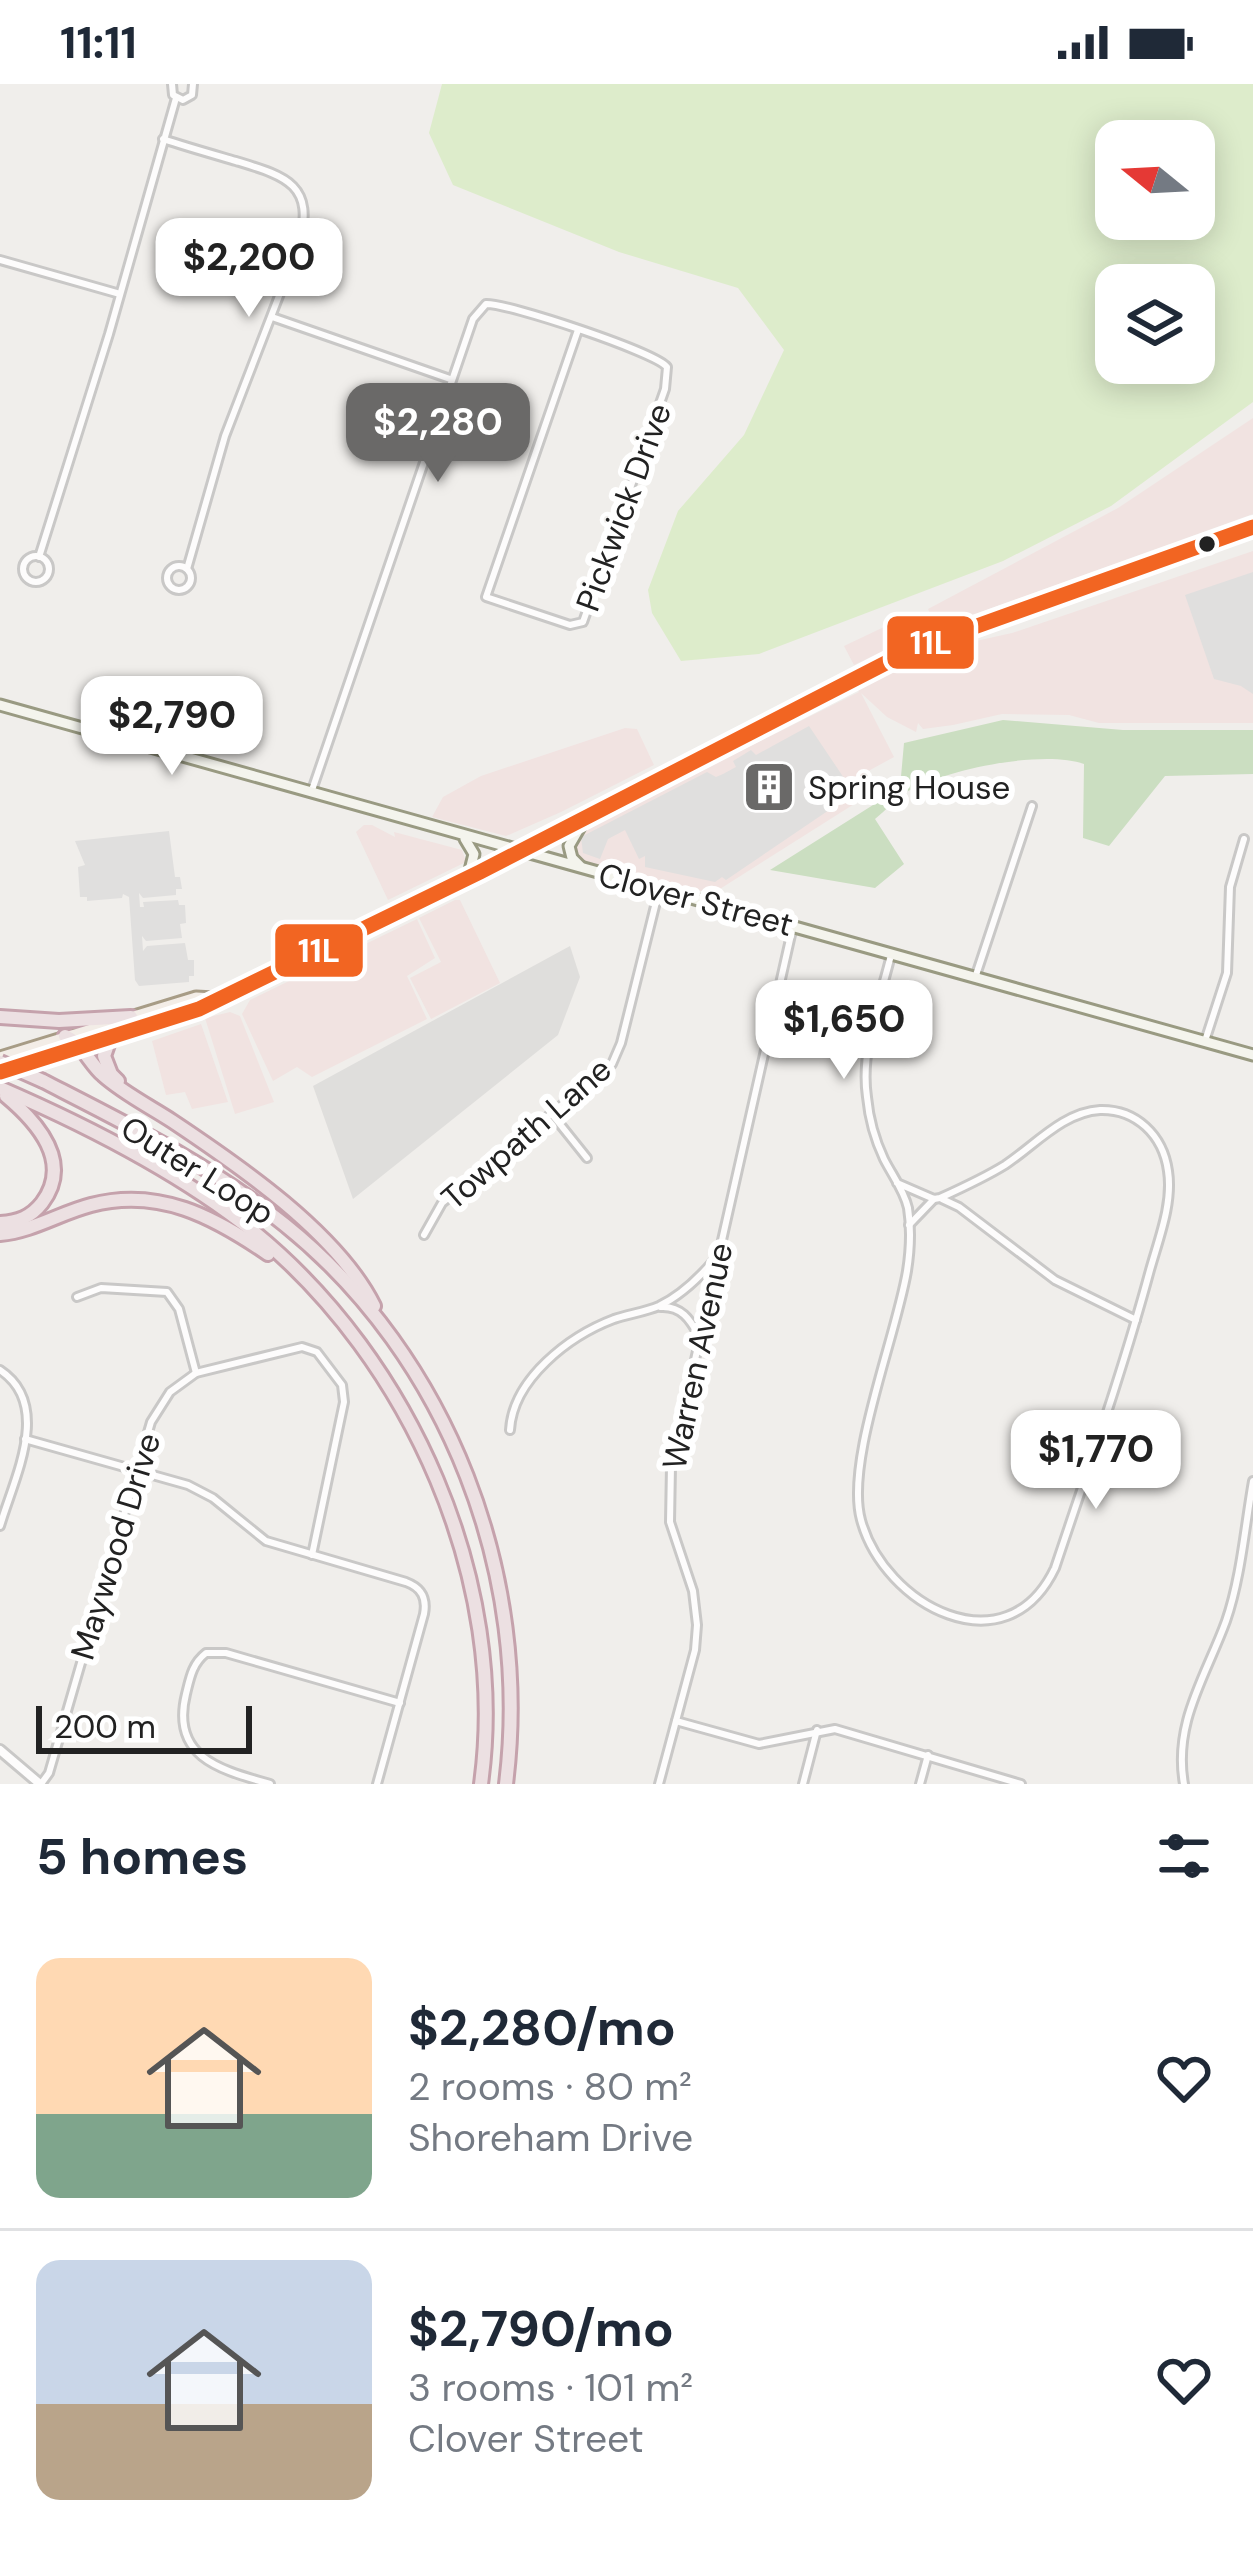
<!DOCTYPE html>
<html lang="en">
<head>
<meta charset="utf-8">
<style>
  :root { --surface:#fff; --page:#f2f2f3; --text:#1f2937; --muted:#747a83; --line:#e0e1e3; --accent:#6a6968 }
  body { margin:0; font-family:"DM Sans",sans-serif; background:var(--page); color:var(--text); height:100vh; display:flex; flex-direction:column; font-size:45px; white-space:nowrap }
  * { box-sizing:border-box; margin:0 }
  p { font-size:39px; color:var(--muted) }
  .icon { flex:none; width:66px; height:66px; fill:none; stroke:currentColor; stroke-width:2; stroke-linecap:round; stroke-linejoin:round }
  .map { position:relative; height:1700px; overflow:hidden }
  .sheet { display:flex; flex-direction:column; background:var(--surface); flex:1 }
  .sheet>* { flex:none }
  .needle { width:78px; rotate:288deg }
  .controls { position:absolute; left:1095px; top:36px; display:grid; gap:24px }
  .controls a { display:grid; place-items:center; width:120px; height:120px; border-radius:24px; background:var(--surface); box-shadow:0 6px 30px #0003; font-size:60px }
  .scale { position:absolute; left:36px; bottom:30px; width:216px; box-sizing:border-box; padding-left:12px; border:6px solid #222; border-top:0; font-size:33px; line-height:42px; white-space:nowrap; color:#222; -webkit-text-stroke:9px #fff; paint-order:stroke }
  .price { position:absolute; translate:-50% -102px; padding:0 27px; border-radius:24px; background:#fff; color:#222; font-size:39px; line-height:78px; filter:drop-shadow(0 3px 6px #0008) }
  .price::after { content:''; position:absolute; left:50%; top:72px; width:36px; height:27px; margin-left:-18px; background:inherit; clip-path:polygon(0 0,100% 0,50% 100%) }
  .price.active { background:var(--accent); color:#fff }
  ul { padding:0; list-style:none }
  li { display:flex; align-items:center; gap:36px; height:300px; padding:0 36px }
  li+li { border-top:3px solid var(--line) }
  li span { display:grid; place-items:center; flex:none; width:336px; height:240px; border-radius:24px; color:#555 }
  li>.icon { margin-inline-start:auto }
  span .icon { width:144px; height:144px; fill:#fffc; stroke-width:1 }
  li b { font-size:51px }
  h2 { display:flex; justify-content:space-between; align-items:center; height:144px; padding:0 36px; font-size:51px }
  .status { display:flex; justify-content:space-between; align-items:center; height:84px; padding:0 60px; background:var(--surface); direction:ltr }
  .status svg { height:33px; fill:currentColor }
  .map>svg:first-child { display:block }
</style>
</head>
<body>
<div class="status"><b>11:11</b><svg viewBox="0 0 49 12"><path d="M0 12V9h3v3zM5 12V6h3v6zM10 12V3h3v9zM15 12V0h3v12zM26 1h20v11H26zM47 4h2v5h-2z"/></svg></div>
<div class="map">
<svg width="1253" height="1700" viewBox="0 0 1253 1700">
  <rect width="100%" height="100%" fill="#f0eeeb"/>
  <!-- residential -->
  <polygon fill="#dfdedc" points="570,862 580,893 558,951 353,1115 313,1002"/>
  <!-- commercial -->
  <g fill="#f1e3e1">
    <polygon points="1253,334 1253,430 936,544 928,525 1118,424"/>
    <polygon points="1253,467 1253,639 1099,639 1069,631 1002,630 953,641 923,645 918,639 916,648 887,633 861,609 894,673 861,691 870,710 712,810 578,775 572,766 580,747 859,608 857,605 908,580 967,559 1012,549"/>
    <polygon points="905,533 915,552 854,581 844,562"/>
    <polygon points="625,644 637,645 654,681 561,728 506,752 432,733 443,713 481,692"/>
    <polygon points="364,741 372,741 395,753 394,748 462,766 466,778 388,816 356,748"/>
    <polygon points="455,816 460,816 500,899 431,935 410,894 441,878 419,834"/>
    <polygon points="417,835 435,874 407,892 427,935 312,993 297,983 273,997 242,930 250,916"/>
    <polygon points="230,928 240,932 274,1018 235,1030 205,934"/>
    <polygon points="201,940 228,1018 192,1025 185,1008 166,1011 152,957"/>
  </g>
  <!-- grass -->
  <path fill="#ddeccb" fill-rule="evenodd" d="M442 0H1253V318L1111 422 1003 477 759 570 681 577 652 529 648 506 678 427 744 351 784 266 738 204 619 168 453 101 429 49ZM1194 57V135H1116V57ZM1194 201V279H1116V201Z"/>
  <!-- forest -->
  <path fill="#cbdec1" d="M1003 636 1123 646H1253V690L1165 692 1109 762 1083 754 1084 680C1043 665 942 686 905 709 895 716 885 727 875 735L904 780 875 804 770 786 900 704 904 659Z"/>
  <!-- parking -->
  <g fill="#e0dfde">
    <polygon points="1253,488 1253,610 1241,602 1214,595 1185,511"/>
    <polygon points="809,642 848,700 832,717 835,722 726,796 722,793 715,798 645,783 645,772 639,775 625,746 608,755 600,775 583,769 581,753 707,688 716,693 723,690 736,683 733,677 751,666 756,671"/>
    <polygon points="169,747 175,793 180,793 182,805 176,805 176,811 143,814 139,809 140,823 144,823 143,818 178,816 179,821 185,821 186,839 180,840 182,854 146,857 142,852 143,867 147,862 185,859 188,876 194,876 194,892 189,892 189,898 139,902 135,896 129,813 123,810 122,814 87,817 87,813 80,813 78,783 85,781 75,757"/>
  </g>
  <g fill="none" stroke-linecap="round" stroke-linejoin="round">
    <!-- minor casing -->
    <g stroke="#c9c8c7" stroke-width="12">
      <g id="minor">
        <polyline points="172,0 173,11 183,16 192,11 193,0"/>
        <path d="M163 55C187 63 212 70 236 77 285 92 316 100 299 160L225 352 187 485"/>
        <polyline points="0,176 120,210"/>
        <polyline points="272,233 450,295"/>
        <circle cx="36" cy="485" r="13"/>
        <polyline points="39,473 109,250 176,14"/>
        <circle cx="179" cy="494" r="12"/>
        <path d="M311 709 473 235 486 220C508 219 655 268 667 283L665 305 583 538 570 541 486 513 578 246"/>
        <path d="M891 871C880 916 860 967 867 1013 869 1034 875 1056 884 1075 892 1091 904 1106 908 1124 911 1143 910 1168 907 1187 896 1253 845 1378 861 1436 884 1521 1006 1587 1055 1484 1088 1385 1123 1286 1150 1186 1159 1154 1173 1119 1168 1087 1163 1051 1136 1025 1100 1026 1063 1028 1034 1062 1005 1081 984 1094 962 1104 940 1114L934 1115 897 1099"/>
        <polyline points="976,891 1032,722"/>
        <polyline points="1205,957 1227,889 1230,803 1244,755"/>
        <polyline points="551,1029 587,1074"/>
        <polyline points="942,1115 959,1123 1055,1196 1136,1236"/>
        <polyline points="909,1141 934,1115"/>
        <polyline points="424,1151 442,1119 612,980 621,959 659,806"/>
        <polyline points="77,1213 101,1204 167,1208 179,1225 196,1289"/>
        <path d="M661 1223C681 1222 690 1235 699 1252"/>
        <path d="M0 1286C53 1321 14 1394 0 1442"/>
        <path d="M510 1346C513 1295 569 1252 614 1235 629 1230 645 1228 659 1222 682 1211 700 1193 716 1174"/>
        <path d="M25 1355 188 1401 213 1414 266 1457 406 1498C422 1504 427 1514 424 1530L377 1700"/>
        <polyline points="676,1637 759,1660 835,1645 1021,1700"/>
        <polyline points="41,1700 49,1689 151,1338 170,1308 196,1289 302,1263 317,1268 342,1301 344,1318 312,1471"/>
        <path d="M270 1700C222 1686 170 1674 186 1610 190 1594 192 1580 206 1569H226L400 1619"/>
        <polyline points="659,1700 695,1566 697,1541 693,1507 670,1438 671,1382 793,842"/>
        <polyline points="803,1700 817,1646"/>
        <polyline points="920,1700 928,1671"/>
        <path d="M1184 1700C1173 1639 1206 1592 1226 1537 1241 1494 1245 1442 1253 1397"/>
      </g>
    </g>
    <!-- tertiary casing -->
    <g stroke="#c9c8c7" stroke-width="14">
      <polyline id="tertiary" points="0,1666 40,1700"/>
    </g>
    <!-- secondary casing -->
    <g stroke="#999a82" stroke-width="15">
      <g id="secondary">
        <polyline points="0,621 1253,971"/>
        <polyline points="465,755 474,770 468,794"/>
        <polyline points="580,782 572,774 569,762 584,736"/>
      </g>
    </g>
    <!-- primary casing -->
    <g stroke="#a79c86" stroke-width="15">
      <g id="primary">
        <polyline points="0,973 196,913 214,914"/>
        <polyline points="0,988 199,925 215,914 480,788 913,565 1253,443"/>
      </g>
    </g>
    <!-- motorway casing -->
    <g stroke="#c5a2ac" stroke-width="18">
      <g id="motorway">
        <polyline points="0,933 59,937 131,933"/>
        <path d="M65 952C83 960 89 979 103 991 123 1009 149 1022 172 1037 238 1081 338 1149 374 1222"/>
        <polyline points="111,952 104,972 111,990 118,997"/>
        <path d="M43 997C127 1040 211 1081 285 1141 449 1273 532 1492 506 1700"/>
        <path d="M0 1004C88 1042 179 1088 254 1148 411 1276 509 1497 481 1700"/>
        <path d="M0 1139C18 1138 31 1133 42 1119 73 1078 37 1038 6 1012"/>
        <path d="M0 1150C33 1147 60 1129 91 1121 159 1103 214 1133 268 1170"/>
      </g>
    </g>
    <!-- minor -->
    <use href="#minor" stroke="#fdfcfc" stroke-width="6"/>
    <!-- tertiary -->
    <use href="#tertiary" stroke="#fdfcfc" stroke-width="8"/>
    <!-- secondary -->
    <use href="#secondary" stroke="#f4f4ed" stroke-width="9"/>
    <!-- primary -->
    <use href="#primary" stroke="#f3ede7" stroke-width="9"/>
    <!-- motorway -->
    <use href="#motorway" stroke="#ece0e2" stroke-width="12"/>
    <!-- motorway-bridge casing -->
    <g stroke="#c5a2ac" stroke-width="18" stroke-linecap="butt">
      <polyline id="motorway-bridge" points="0,978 43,997"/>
    </g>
    <!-- motorway-bridge -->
    <use href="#motorway-bridge" stroke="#ece0e2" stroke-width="12"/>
    <!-- bus-1 casing -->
    <g stroke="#fff" stroke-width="24">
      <polyline id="bus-1" points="0,988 199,925 480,788 913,565 1253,443"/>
    </g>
    <!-- bus-1 -->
    <use href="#bus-1" stroke="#f26522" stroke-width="15"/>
  </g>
  <!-- icons -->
  <defs>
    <g id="building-square" transform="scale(2.7)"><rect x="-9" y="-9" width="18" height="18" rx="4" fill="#6a6968" stroke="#fff"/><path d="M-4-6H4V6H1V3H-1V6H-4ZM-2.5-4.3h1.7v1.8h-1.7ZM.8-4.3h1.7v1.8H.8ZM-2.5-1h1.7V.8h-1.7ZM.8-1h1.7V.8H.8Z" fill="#fff"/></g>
  </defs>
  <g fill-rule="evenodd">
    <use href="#building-square" x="769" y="703"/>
  </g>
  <!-- markers -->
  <circle fill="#222" stroke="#fff" stroke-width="4.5" cx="1207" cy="460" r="10"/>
  <g text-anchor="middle" stroke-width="12" stroke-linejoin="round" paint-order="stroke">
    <!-- street labels -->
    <g font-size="33" fill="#222" stroke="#fff">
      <text transform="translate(623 423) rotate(-70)" y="12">Pickwick Drive</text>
      <text transform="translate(696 815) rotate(15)" y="12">Clover Street</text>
      <text transform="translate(526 1049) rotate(-41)" y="12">Towpath Lane</text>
      <text transform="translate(198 1086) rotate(32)" y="12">Outer Loop</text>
      <text transform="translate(697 1272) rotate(-78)" y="12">Warren Avenue</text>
      <text transform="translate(115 1462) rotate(-73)" y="12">Maywood Drive</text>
    </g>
    <!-- poi labels -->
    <g font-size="33" fill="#222" stroke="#fff" text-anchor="start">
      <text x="808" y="715">Spring House</text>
    </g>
  </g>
  <g stroke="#fff" stroke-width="4.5">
    <rect x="885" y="530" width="91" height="57" rx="12" fill="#f26522"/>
    <rect x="273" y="838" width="92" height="57" rx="12" fill="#f26522"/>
  </g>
  <g font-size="33" text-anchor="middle" font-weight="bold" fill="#fff">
    <text x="931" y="570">11L</text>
    <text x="319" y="878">11L</text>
  </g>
</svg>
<div class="controls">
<a><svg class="needle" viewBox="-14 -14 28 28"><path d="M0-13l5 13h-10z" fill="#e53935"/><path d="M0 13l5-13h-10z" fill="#747a83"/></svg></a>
<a><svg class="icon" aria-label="layers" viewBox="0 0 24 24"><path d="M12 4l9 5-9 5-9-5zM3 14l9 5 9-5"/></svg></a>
</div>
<div class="scale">200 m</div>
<b class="price" style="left:249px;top:236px">$2,200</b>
<b class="price active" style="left:438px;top:401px">$2,280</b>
<b class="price" style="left:172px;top:694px">$2,790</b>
<b class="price" style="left:844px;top:998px">$1,650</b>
<b class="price" style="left:1096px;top:1428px">$1,770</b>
</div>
<section class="sheet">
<h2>5 homes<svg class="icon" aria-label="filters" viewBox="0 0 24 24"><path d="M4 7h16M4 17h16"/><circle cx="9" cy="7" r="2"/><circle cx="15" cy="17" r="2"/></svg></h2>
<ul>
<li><span style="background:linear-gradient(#ffd9b3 65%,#7fa58c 0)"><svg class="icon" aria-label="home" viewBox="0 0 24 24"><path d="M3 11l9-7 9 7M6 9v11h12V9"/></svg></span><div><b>$2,280/mo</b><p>2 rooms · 80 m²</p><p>Shoreham Drive</p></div><svg class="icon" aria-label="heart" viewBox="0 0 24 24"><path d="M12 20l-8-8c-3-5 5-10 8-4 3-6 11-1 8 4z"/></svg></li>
<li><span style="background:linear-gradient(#c9d6e8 60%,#b9a48a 0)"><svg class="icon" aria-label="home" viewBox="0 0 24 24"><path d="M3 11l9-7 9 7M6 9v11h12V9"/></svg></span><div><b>$2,790/mo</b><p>3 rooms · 101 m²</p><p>Clover Street</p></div><svg class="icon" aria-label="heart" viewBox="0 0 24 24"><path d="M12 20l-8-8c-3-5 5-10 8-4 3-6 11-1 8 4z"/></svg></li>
</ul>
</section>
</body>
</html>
